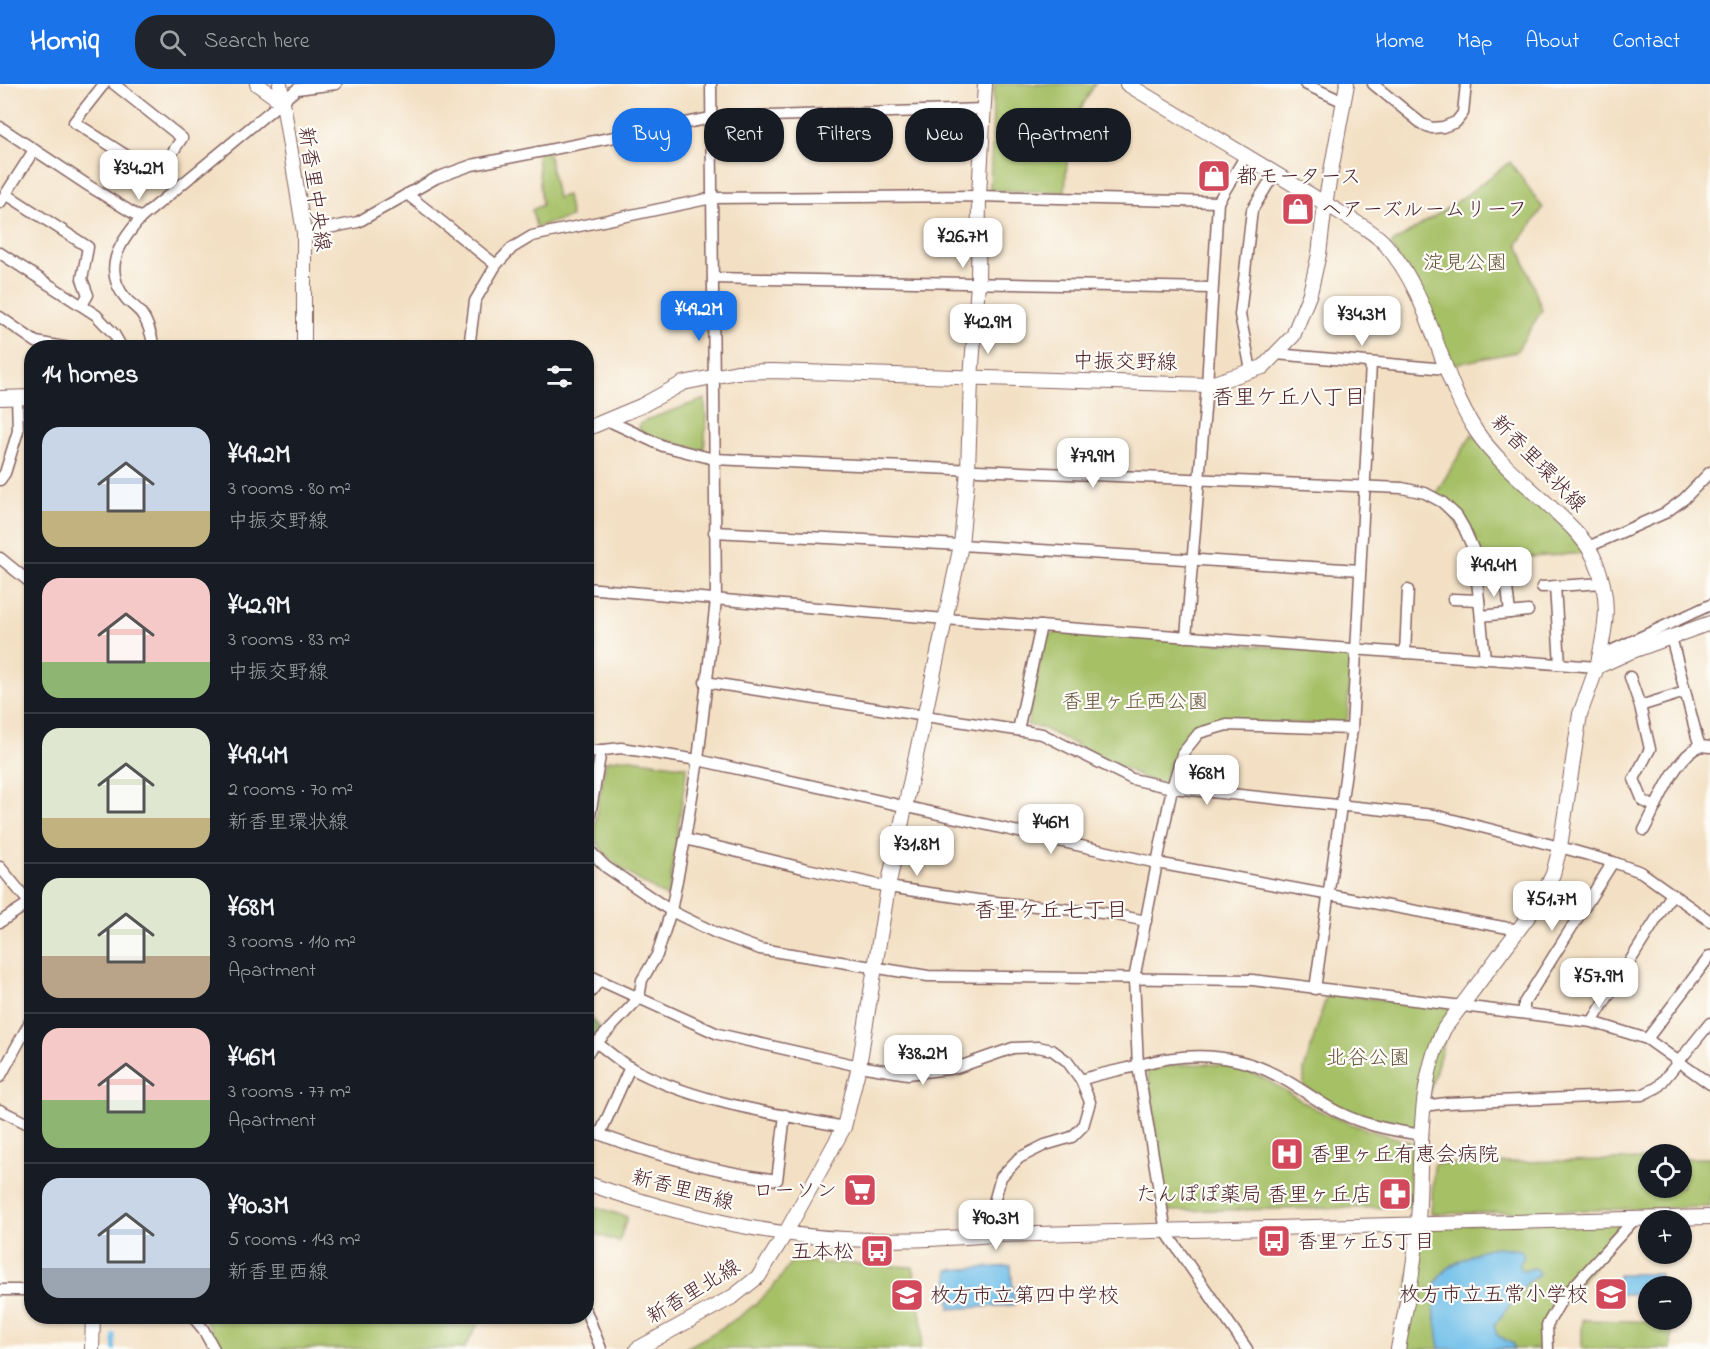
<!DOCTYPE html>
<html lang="en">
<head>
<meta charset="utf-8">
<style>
  :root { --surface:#171b24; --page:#20242c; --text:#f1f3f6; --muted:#9ea1a6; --line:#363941; --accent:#1a73e8 }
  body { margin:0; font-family:"Indie Flower","Klee One",sans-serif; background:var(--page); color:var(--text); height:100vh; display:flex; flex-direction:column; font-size:22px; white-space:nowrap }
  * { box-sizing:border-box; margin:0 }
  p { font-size:20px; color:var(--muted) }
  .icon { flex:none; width:33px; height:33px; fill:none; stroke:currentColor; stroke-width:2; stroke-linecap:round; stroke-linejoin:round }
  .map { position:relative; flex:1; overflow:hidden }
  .drawer { position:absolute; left:24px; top:256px; width:570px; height:984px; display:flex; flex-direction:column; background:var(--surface); border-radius:24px; box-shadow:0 2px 4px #0004 }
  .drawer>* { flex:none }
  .guide { position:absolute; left:612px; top:24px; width:570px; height:54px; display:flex; gap:12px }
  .fabs { position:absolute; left:1638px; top:1060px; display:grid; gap:12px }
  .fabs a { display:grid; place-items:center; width:54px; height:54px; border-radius:50%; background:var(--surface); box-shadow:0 2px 4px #0004; font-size:30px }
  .price { position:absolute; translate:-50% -51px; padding:0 14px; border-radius:12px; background:#fff; color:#222; font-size:20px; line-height:39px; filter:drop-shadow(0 2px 3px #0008) }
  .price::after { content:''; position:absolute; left:50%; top:36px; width:18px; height:14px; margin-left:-9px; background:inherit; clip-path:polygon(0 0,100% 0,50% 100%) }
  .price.on { background:var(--accent); color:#fff }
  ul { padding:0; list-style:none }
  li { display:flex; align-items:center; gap:18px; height:150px; padding:0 18px }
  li+li { border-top:2px solid var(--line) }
  li span { display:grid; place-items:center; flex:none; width:168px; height:120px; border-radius:18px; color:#555 }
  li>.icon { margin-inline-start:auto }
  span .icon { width:72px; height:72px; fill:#fffc; stroke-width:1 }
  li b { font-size:26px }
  h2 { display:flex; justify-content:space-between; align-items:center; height:72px; padding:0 18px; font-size:26px }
  .tag { padding:0 21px; border-radius:24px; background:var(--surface); box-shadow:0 2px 4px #0004; font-size:21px; line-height:54px }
  .tag.on { background:var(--accent); color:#fff }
  header { display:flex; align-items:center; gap:36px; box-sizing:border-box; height:84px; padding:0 30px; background:var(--accent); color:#fff }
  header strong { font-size:28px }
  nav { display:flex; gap:33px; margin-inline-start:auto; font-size:21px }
  .search { width:420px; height:54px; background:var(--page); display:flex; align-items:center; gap:15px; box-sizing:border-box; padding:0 21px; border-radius:24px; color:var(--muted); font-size:22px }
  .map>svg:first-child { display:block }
</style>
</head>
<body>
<header>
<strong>Homiq</strong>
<div class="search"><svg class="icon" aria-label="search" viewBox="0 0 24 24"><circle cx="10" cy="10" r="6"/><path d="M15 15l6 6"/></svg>Search here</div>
<nav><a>Home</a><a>Map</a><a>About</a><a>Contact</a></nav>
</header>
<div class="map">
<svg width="1710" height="1265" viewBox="0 0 1710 1265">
  <rect width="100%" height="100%" fill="#fdfcf7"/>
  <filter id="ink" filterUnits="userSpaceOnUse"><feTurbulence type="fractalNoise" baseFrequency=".0167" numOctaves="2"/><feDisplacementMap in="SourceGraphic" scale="12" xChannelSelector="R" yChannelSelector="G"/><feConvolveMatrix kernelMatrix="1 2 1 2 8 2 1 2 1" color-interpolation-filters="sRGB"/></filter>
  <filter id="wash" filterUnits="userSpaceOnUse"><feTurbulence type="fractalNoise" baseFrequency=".008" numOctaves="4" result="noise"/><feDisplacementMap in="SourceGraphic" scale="24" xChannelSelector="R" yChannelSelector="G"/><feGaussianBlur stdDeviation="1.35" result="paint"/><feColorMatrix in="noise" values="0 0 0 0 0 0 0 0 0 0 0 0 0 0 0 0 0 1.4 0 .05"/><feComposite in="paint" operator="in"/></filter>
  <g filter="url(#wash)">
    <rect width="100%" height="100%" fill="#f3e0c4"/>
    <!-- green -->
    <g fill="#a6c066" stroke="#787048" stroke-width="1.5">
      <polygon points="994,0 1095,0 1069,45 1065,108 990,106"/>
      <polygon points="548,67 557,114 567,111 571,133 536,143 532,126 542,121 537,69"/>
      <polygon points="1510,78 1543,124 1518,160 1542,226 1516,268 1450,281 1391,160 1457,118"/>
      <polygon points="705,315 706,340 704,367 647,351 640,347 639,341 646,336"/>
      <polygon points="1472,350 1563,442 1586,469 1478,477 1477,468 1436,409"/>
      <path d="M1059 547 1351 569 1347 641 1219 637C1183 647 1183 668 1170 700L1148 696 1044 645 1027 641 1045 553Z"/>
      <path d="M625 674 687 683 668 814C646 800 595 776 595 747 595 728 603 697 606 677Z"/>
      <polygon points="1327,910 1454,923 1419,1046 1376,1040 1330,1020 1304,1003 1304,986"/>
      <path d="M1207 980C1217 981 1229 981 1239 984 1267 993 1290 1011 1316 1025 1347 1040 1378 1050 1411 1058L1413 1060 1410 1123 1167 1127 1147 986 1178 981Z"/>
      <polygon points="1682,1074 1710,1074 1710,1123 1431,1130 1434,1080 1648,1075 1648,1104 1682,1104"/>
      <polygon points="587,1120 627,1133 619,1158 587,1147"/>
      <polygon points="1630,1136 1547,1241 1547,1265 1397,1265 1418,1141"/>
      <path d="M791 1177 913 1183 923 1246 920 1265H684C726 1243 767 1220 791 1177Z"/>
      <polygon points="204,1233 482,1233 464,1265 220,1265"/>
      <polygon points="1582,1236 1672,1238 1671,1265 1582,1265"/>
    </g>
    <!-- forest -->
    <polygon fill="#84a65b" stroke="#676243" stroke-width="1.5" points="586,928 600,945 587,959 586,959"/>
    <!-- water -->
    <g fill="#6dbee9" stroke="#5c6e8a" stroke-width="1.5">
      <path d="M1497 1163 1521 1166 1524 1173 1519 1180 1520 1185 1525 1187 1533 1184 1537 1186 1539 1190 1525 1201 1494 1242 1497 1251 1513 1260 1514 1265H1439C1439 1228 1417 1200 1458 1178 1473 1170 1479 1165 1497 1163Z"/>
      <polygon points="1011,1182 1014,1221 950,1225 948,1186"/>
      <polygon points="1618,1190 1660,1190 1660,1203 1648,1203 1648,1210 1618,1210"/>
    </g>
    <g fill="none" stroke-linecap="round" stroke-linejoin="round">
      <!-- stream -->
      <polyline stroke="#6dbee9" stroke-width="4" points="114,1265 114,1251"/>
    </g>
  </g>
  <g filter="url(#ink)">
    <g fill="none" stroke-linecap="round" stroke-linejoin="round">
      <!-- minor casing -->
      <g stroke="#856361" stroke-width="13">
        <g id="minor">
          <polyline points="104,0 74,38 177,104"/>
          <polyline points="114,0 182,54 157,92"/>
          <polyline points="1305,0 1344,18"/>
          <polyline points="1373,0 1422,40 1432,44 1443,43 1456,38 1463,29 1466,0"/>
          <polyline points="0,43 89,102 141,134"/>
          <polyline points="6,110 88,163 82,195 88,211 82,221"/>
          <polyline points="407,110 496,181"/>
          <polyline points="0,119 34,66"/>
          <polyline points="304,149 358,138 436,94 472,81 711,34 984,25"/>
          <polyline points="0,169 96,231 114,250 122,264"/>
          <polyline points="713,194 1212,204"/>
          <polyline points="0,233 36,258 69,264"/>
          <path d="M154 264C152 253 148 238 141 229 137 224 131 220 127 216 101 186 119 159 141 134L297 5 336 0"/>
          <polyline points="469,264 475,217 496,181 512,164 532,152 712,114 979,112 1218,118"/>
          <polyline points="1276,270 1446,285"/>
          <polyline points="1251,286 1240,231 1252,126 1275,89"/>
          <polyline points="609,337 663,362 714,375 1402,404 1425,409 1442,418 1457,432 1464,444 1474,467 1485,575"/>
          <polyline points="0,396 5,389 18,347 17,313"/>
          <polyline points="714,448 961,461 1360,486"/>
          <polyline points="1588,463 1665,429 1684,415 1710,388"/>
          <polyline points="0,474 32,500"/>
          <polyline points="1506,495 1510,529"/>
          <polyline points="1555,502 1560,580"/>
          <polyline points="1542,503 1603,499"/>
          <polyline points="586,504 945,535 1597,583"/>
          <polyline points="1453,515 1479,516"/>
          <polyline points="1481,532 1528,527"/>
          <polyline points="1186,553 1207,301 1218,118 1246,71"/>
          <polyline points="1671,553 1697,653 1700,662 1710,663"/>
          <polyline points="1405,569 1408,506"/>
          <polyline points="1600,572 1710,521"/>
          <polyline points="1630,593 1640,622 1650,665 1634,695 1643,717 1656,723"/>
          <polyline points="705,598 1042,650 1132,695 1172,704 1434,731 1560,763 1613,778 1641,788 1710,837"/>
          <polyline points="1640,622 1685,608"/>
          <polyline points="1018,646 1041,542"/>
          <polyline points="601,666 587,749 590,767 606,783 671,827 716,849 760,865 928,892 1252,896 1592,938 1647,955 1710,1000"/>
          <polyline points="586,668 621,664 698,676 1157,779 1519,846"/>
          <path d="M1644 746C1658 720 1674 674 1700 662"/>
          <polyline points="685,755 807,785 888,803 977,816 1112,830 1146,837"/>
          <polyline points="0,783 32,822"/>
          <polyline points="0,838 29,819"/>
          <polyline points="586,890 718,950 859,982 908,990 956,984 1013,964 1038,963 1052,966 1067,977 1081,996 1090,1018 1083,1042 1072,1053 1045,1061 1019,1074 1001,1093 992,1125 995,1151"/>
          <polyline points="1315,905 1352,645"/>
          <polyline points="586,914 599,897"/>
          <polyline points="1524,929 1524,919 1613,778"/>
          <polyline points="1592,938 1672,810"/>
          <polyline points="1647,955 1710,872"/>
          <path d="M597 959C608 967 619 977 631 984 695 1019 773 1029 844 1043"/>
          <polyline points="586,970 639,914 642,896 657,871 671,827 685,755 698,676 716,516 711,0"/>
          <polyline points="0,993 32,934"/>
          <path d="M1081 996C1100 989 1119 987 1139 981 1186 968 1232 968 1276 991 1294 1000 1310 1012 1327 1022 1357 1040 1388 1046 1423 1051"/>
          <polyline points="1424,1022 1446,1019 1642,1011 1658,1003 1710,939"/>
          <polyline points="0,1026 32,1042"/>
          <path d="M586 1045C648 1070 712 1087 777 1096L785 1031"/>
          <polyline points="600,1050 630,983"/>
          <polyline points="0,1206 32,1206"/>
          <polyline points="586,1227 601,1265"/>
          <polyline points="193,1233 203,1245 214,1265"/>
          <polyline points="1247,1265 1166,1148 1138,982 1134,895 1172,704 1182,670 1199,649 1227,641 1352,645 1371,279"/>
          <polyline points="1548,1265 1547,1241 1562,1215 1634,1136"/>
        </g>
      </g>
      <!-- tertiary casing -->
      <g stroke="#856361" stroke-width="16">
        <g id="tertiary">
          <polyline points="257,0 282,18"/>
          <polyline points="280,0 304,149 304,264"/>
          <path d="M1127 0 1364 143C1371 148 1379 153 1385 160 1432 212 1438 289 1476 347 1497 378 1529 402 1556 428 1571 442 1587 457 1595 476 1612 515 1606 544 1597 583"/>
          <polyline points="0,314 32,313"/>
          <polyline points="586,345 641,322 683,299 737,288 772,287 1207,301 1263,283 1293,252 1310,209 1319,170 1325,120 1347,0"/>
          <path d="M586 1099C667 1127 759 1151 845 1155 895 1158 945 1154 995 1151L1710 1133"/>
          <polyline points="92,1265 93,1233"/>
          <polyline points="637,1265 734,1212 759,1192 785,1150 844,1043 859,982 888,803 961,461 968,386 971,295 978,199 979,112 985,0"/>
          <path d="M1398 1265C1406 1223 1415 1181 1418 1138 1422 1077 1416 1000 1444 945L1540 817 1553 790 1560 763 1580 630 1597 583 1630 568 1710 539"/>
        </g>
      </g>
      <!-- minor -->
      <use href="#minor" stroke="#fff" stroke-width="10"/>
      <!-- tertiary -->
      <use href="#tertiary" stroke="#fff" stroke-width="14"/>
    </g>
  </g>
  <!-- icons -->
  <defs>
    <g id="shop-square" transform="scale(1.725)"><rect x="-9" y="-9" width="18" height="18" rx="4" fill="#d1495b" stroke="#fdfcf7"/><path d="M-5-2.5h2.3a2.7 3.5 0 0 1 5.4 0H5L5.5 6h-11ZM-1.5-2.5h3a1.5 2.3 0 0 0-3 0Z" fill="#fff"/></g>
    <g id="hospital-square" transform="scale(1.725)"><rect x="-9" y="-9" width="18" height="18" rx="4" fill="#d1495b" stroke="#fdfcf7"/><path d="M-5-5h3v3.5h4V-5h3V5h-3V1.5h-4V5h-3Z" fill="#fff"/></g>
    <g id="supermarket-square" transform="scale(1.725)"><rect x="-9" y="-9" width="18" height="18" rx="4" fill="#d1495b" stroke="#fdfcf7"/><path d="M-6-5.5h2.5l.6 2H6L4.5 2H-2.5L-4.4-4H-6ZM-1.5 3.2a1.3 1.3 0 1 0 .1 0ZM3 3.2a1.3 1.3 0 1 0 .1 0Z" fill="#fff"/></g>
    <g id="pharmacy-square" transform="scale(1.725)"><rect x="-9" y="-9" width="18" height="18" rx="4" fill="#d1495b" stroke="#fdfcf7"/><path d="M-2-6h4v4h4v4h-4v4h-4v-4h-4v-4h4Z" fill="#fff"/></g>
    <g id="bus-square" transform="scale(1.725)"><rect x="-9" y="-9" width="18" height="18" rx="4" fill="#d1495b" stroke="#fdfcf7"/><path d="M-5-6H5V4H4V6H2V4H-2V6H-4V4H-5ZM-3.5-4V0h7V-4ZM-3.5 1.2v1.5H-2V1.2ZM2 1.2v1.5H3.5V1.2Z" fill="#fff"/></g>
    <g id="school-square" transform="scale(1.725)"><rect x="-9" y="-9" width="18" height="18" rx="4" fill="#d1495b" stroke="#fdfcf7"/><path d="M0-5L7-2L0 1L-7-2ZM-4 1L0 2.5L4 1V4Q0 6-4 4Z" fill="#fff"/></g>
  </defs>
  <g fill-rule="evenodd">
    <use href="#shop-square" x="1214" y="92"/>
    <use href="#shop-square" x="1298" y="125"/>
    <use href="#hospital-square" x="1287" y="1070"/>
    <use href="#supermarket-square" x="860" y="1106"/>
    <use href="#pharmacy-square" x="1395" y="1110"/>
    <use href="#bus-square" x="1274" y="1157"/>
    <use href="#bus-square" x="877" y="1167"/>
    <use href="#school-square" x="1611" y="1210"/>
    <use href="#school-square" x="907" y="1211"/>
  </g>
  <g text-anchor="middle" stroke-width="4.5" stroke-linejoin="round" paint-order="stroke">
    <!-- poi labels -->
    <g font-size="21" fill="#4a1f2b" stroke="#fdfcf7" text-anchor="start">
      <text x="1237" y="99">都モータース</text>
      <text x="1321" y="132">ヘアーズルームリーフ</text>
      <text x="1310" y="1077">香里ヶ丘有恵会病院</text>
      <text x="837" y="1113" text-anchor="end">ローソン</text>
      <text x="1372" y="1117" text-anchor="end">たんぽぽ薬局 香里ヶ丘店</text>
      <text x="1297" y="1164">香里ヶ丘5丁目</text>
      <text x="854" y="1174" text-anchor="end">五本松</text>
      <text x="1588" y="1217" text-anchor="end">枚方市立五常小学校</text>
      <text x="930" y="1218">枚方市立第四中学校</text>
    </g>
    <!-- street labels -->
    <g font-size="21" fill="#4a1f2b" stroke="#fdfcf7">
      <text transform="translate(315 105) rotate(82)" y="7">新香里中央線</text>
      <text transform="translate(1125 277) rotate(1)" y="7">中振交野線</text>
      <text transform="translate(1539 379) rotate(46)" y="7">新香里環状線</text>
      <text transform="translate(683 1105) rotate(15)" y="7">新香里西線</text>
      <text transform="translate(693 1207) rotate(-31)" y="7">新香里北線</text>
    </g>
    <!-- park labels -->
    <g font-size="21" fill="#6a5740" stroke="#fdfcf7">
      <text x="1465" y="185">淀見公園</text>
      <text x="1135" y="624">香里ヶ丘西公園</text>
      <text x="1368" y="980">北谷公園</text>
    </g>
    <!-- neighbourhood labels -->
    <g font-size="22" fill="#4a1f2b" stroke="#fdfcf7">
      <text x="1289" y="320">香里ケ丘八丁目</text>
      <text x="1051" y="833">香里ケ丘七丁目</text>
    </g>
  </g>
</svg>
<div class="fabs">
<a><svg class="icon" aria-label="locate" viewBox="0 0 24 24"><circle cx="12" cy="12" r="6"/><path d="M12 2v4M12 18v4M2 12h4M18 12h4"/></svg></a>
<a>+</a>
<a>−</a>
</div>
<b class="price" style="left:139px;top:117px">¥34.2M</b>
<b class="price" style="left:963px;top:185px">¥26.7M</b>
<b class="price on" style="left:699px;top:258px">¥49.2M</b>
<b class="price" style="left:1362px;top:263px">¥34.3M</b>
<b class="price" style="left:988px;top:271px">¥42.9M</b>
<b class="price" style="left:1093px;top:405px">¥79.9M</b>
<b class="price" style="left:1494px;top:514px">¥49.4M</b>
<b class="price" style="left:1207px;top:722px">¥68M</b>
<b class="price" style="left:1051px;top:771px">¥46M</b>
<b class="price" style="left:917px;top:793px">¥31.8M</b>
<b class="price" style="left:1552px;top:848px">¥51.7M</b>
<b class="price" style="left:1599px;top:925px">¥57.9M</b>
<b class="price" style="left:923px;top:1002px">¥38.2M</b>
<b class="price" style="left:996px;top:1167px">¥90.3M</b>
<div class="guide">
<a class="tag on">Buy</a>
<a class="tag">Rent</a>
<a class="tag">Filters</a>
<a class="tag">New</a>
<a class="tag">Apartment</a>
</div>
<section class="drawer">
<h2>14 homes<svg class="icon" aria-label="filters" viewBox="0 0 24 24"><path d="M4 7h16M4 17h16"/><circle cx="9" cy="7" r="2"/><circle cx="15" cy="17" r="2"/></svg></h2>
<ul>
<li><span style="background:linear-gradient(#c9d6e8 70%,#c2b280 0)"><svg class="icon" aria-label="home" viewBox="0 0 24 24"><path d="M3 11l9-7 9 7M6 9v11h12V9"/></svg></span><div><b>¥49.2M</b><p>3 rooms · 80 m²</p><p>中振交野線</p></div></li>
<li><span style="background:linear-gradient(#f6c9c9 70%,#8fb573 0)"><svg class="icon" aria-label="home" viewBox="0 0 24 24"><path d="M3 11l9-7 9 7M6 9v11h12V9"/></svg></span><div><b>¥42.9M</b><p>3 rooms · 83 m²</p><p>中振交野線</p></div></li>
<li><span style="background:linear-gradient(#dfe7d0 75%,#c2b280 0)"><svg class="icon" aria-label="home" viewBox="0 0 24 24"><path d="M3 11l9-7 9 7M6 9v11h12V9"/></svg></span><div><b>¥49.4M</b><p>2 rooms · 70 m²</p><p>新香里環状線</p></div></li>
<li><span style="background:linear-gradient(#dfe7d0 65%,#b9a48a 0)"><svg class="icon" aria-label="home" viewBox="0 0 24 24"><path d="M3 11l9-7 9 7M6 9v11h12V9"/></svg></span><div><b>¥68M</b><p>3 rooms · 110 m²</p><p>Apartment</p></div></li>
<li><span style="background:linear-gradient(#f6c9c9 60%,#8fb573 0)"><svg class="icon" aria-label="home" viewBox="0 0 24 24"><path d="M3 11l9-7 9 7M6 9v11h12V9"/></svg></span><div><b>¥46M</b><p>3 rooms · 77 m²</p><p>Apartment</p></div></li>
<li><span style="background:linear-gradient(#c9d6e8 75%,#9aa5b1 0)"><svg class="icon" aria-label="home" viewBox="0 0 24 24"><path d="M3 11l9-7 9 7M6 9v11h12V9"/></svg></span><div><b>¥90.3M</b><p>5 rooms · 143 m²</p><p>新香里西線</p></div></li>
</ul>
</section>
</div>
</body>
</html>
